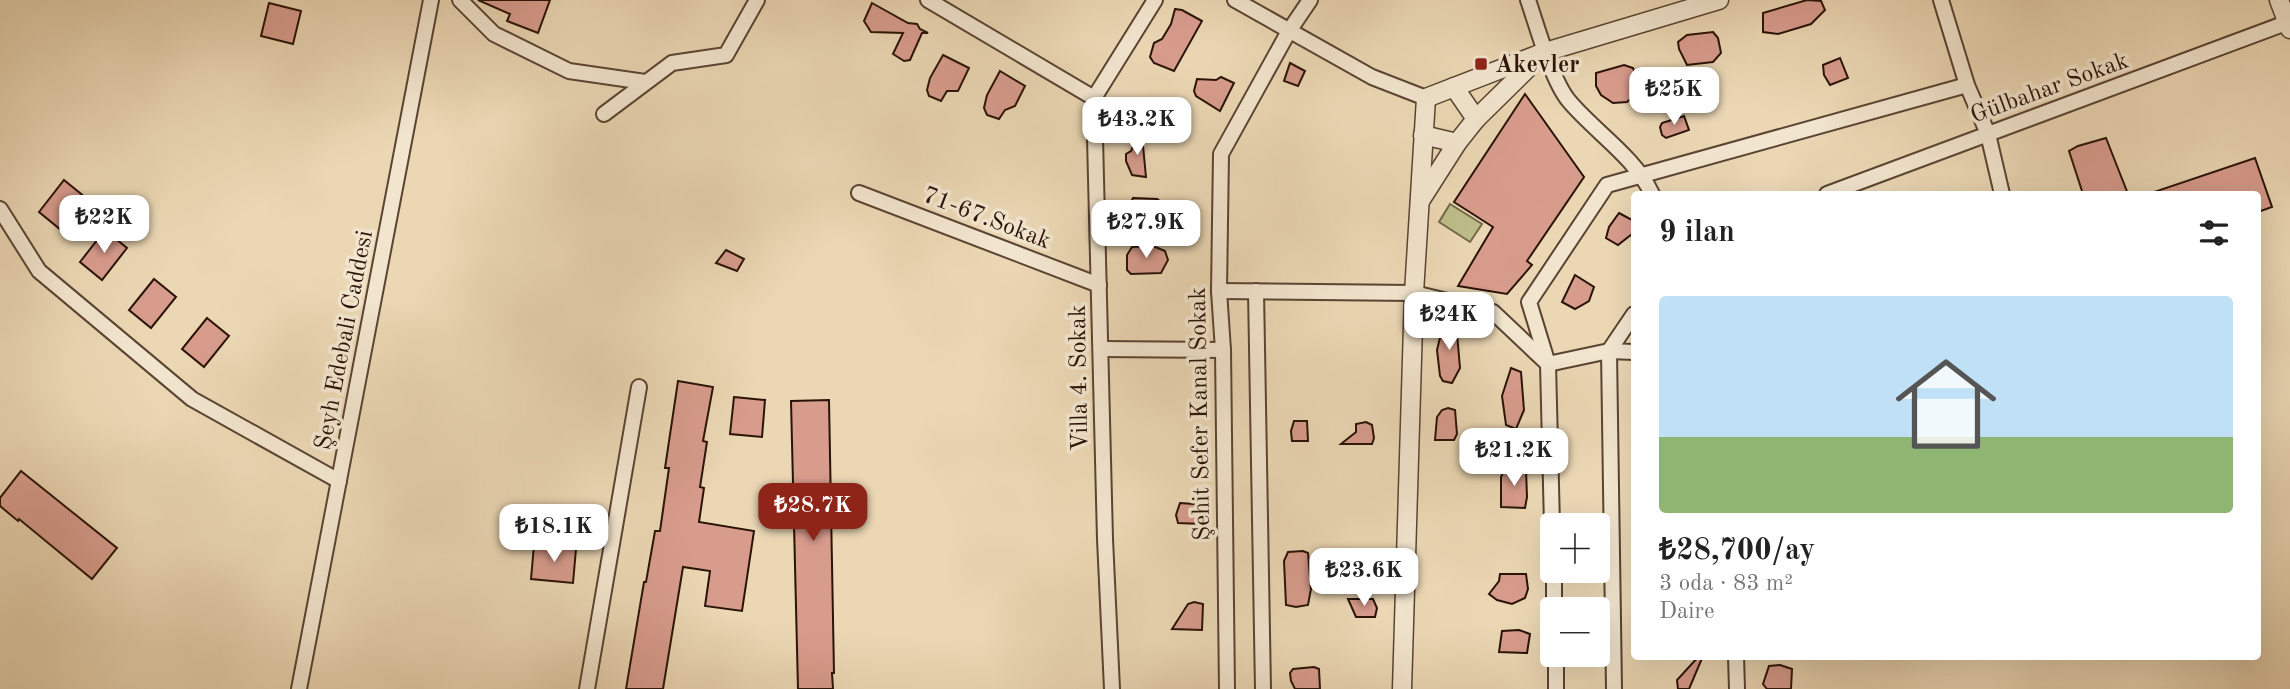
<!DOCTYPE html>
<html lang="tr">
<head>
<meta charset="utf-8">
<style>
  :root { --surface:#fff; --page:#f2f2f2; --text:#222; --muted:#767676; --accent:#8f2418 }
  body { margin:0; font-family:"Old Standard TT",serif; background:var(--page); color:var(--text); height:100vh; display:flex; flex-direction:column; font-size:26px; white-space:nowrap }
  * { box-sizing:border-box; margin:0 }
  p { font-size:23px; color:var(--muted) }
  .icon { flex:none; width:38px; height:38px; fill:none; stroke:currentColor; stroke-width:2; stroke-linecap:round; stroke-linejoin:round }
  .map { position:relative; flex:1; overflow:hidden }
  .panel { position:absolute; left:1631px; top:191px; width:630px; height:469px; display:flex; flex-direction:column; background:var(--surface); border-radius:7px; box-shadow:0 7px 28px #0002 }
  .panel>* { flex:none }
  .tools { position:absolute; left:1540px; top:513px; display:grid; gap:14px }
  .tools a { display:grid; place-items:center; width:70px; height:70px; border-radius:7px; background:var(--surface); box-shadow:0 7px 28px #0002; font-size:35px }
  .price { position:absolute; translate:-50% -60px; padding:0 16px; border-radius:14px; background:#fff; color:#222; font-size:23px; line-height:46px; filter:drop-shadow(0 2px 4px #0008) }
  .price::after { content:''; position:absolute; left:50%; top:42px; width:21px; height:16px; margin-left:-10px; background:inherit; clip-path:polygon(0 0,100% 0,50% 100%) }
  .price.on { background:var(--accent); color:#fff }
  ul { padding:0; list-style:none }
  li { display:grid; align-content:center; gap:14px; height:371px; padding:0 28px }
  li span { display:grid; place-items:center; height:217px; border-radius:7px; color:#555 }
  li>.icon { margin-inline-start:auto }
  span .icon { width:126px; height:126px; fill:#fffc; stroke-width:1 }
  li b { font-size:30px }
  h2 { display:flex; justify-content:space-between; align-items:center; height:84px; padding:0 28px; font-size:30px }
  .map>svg:first-child { display:block }
</style>
</head>
<body>
<div class="map">
<svg width="2290" height="689" viewBox="0 0 2290 689">
  <rect width="100%" height="100%" fill="#ebd7b4"/>
  <filter id="stains"><feTurbulence type="fractalNoise" baseFrequency=".00286" numOctaves="4"/><feColorMatrix values="0 0 0 0 .2 0 0 0 0 .09 0 0 0 0 .02 0 0 0 .5 -.17"/></filter>
  <radialGradient id="worn" r=".72"><stop offset=".6" stop-color="#630" stop-opacity="0"/><stop offset="1" stop-color="#630" stop-opacity=".3"/></radialGradient>
  <!-- green -->
  <polygon fill="#bdbd89" stroke="#746848" stroke-width="2" points="1450,204 1482,224 1470,242 1439,222"/>
  <!-- building -->
  <g fill="#d89c8d" stroke="#2a1307" stroke-width="2">
    <polygon points="478,0 550,0 538,33 507,21 510,14"/>
    <polygon points="1807,0 1821,1 1825,10 1811,24 1778,34 1763,32 1763,13"/>
    <polygon points="269,3 301,11 293,44 261,36"/>
    <polygon points="872,3 908,23 917,24 920,29 928,33 922,33 910,60 904,61 893,54 903,33 871,32 864,21"/>
    <polygon points="1175,9 1182,10 1202,21 1174,71 1154,63 1150,57 1154,43 1162,39 1171,24"/>
    <polygon points="1713,32 1718,38 1721,53 1713,62 1687,65 1679,49 1678,42 1687,35"/>
    <polygon points="943,55 969,68 958,91 947,91 941,101 929,96 927,90 930,78"/>
    <polygon points="1840,58 1848,78 1830,85 1824,75 1823,65"/>
    <polygon points="1290,63 1305,71 1298,86 1284,81"/>
    <polygon points="1624,65 1633,68 1638,81 1636,94 1627,102 1613,103 1601,95 1596,86 1596,73"/>
    <polygon points="1000,71 1025,86 1015,106 1005,110 999,119 987,115 984,108 987,95"/>
    <polygon points="1221,77 1234,83 1220,111 1196,96 1194,91 1197,79 1216,80"/>
    <polygon points="1525,94 1584,177 1527,261 1532,265 1507,294 1458,286 1493,227 1454,202"/>
    <polygon points="1684,116 1689,130 1666,138 1662,135 1660,127 1662,123"/>
    <polygon points="1141,125 1146,177 1132,175 1126,161 1126,154 1131,151"/>
    <polygon points="2106,138 2128,194 2083,194 2069,151 2078,146"/>
    <polygon points="2255,158 2272,207 2258,212 2258,194 2155,194 2154,192"/>
    <polygon points="64,180 86,198 61,230 39,212"/>
    <polygon points="1133,198 1157,199 1164,204 1166,217 1158,224 1134,225 1129,220 1128,208"/>
    <polygon points="1619,213 1634,221 1632,234 1618,245 1606,238 1609,227"/>
    <polygon points="105,230 127,248 102,280 80,262"/>
    <polygon points="1153,246 1165,251 1168,260 1161,273 1131,274 1127,270 1127,255 1132,247"/>
    <polygon points="726,250 744,259 737,271 716,263"/>
    <polygon points="1575,275 1594,287 1589,301 1575,309 1562,302"/>
    <polygon points="154,279 176,297 151,328 129,310"/>
    <polygon points="207,318 229,336 204,367 182,349"/>
    <polygon points="1444,321 1456,322 1460,368 1452,383 1443,381 1440,376 1437,350"/>
    <polygon points="1511,368 1521,372 1524,410 1516,429 1506,425 1502,396"/>
    <polygon points="678,381 713,387 703,441 707,442 700,487 704,488 699,522 754,531 742,611 705,606 710,571 683,567 663,689 626,689 644,582 646,582 655,531 660,531 669,468 665,468"/>
    <polygon points="734,397 765,400 762,437 730,434"/>
    <polygon points="829,400 834,673 832,673 833,689 798,689 791,401"/>
    <polygon points="1448,408 1455,410 1457,434 1454,440 1435,440 1437,417 1442,410"/>
    <polygon points="1294,421 1307,421 1308,441 1292,441 1291,431"/>
    <polygon points="1366,422 1372,425 1374,438 1372,444 1341,444 1356,432 1356,424"/>
    <polygon points="1505,468 1526,470 1527,497 1525,508 1501,507 1501,477"/>
    <polygon points="21,471 117,548 92,579 19,519 18,521 0,506 0,498"/>
    <polygon points="1180,503 1207,505 1206,520 1202,524 1178,523 1176,515"/>
    <polygon points="534,545 576,549 573,583 531,579"/>
    <polygon points="1303,551 1308,553 1311,589 1308,605 1296,607 1286,605 1284,561 1288,552"/>
    <polygon points="1500,574 1526,574 1528,589 1525,598 1512,604 1497,600 1489,594 1499,581"/>
    <polygon points="1348,599 1373,599 1377,608 1375,617 1356,617"/>
    <polygon points="1194,602 1203,604 1202,630 1172,629 1188,604"/>
    <polygon points="1519,630 1530,634 1527,653 1499,652 1502,631"/>
    <polygon points="1699,656 1703,656 1689,689 1678,689 1677,680"/>
    <polygon points="1780,665 1792,669 1791,689 1767,689 1763,684 1769,666"/>
    <polygon points="1314,667 1319,669 1320,689 1295,689 1291,681 1290,673 1293,669"/>
  </g>
  <g fill="none" stroke-linecap="round" stroke-linejoin="round">
    <!-- minor casing -->
    <g stroke="#5a4432" stroke-width="18">
      <g id="minor">
        <polyline points="460,0 494,34 569,71 645,82"/>
        <polyline points="928,0 1094,98"/>
        <polyline points="1235,0 1372,77 1426,98"/>
        <path d="M1528 0C1537 26 1552 81 1569 101 1596 133 1634 156 1652 194"/>
        <polyline points="1941,0 1967,85 1988,134 2002,194"/>
        <polyline points="604,114 672,63 726,55 757,0"/>
        <polyline points="859,193 1099,285"/>
        <polyline points="1827,194 2286,23"/>
        <polyline points="0,209 39,271 192,399 339,481"/>
        <polyline points="1219,291 1414,293 1493,312 1548,364 1609,351 1634,352"/>
        <polyline points="1256,291 1263,689"/>
        <polyline points="1101,349 1223,350"/>
        <polyline points="1552,525 1548,364 1529,302 1607,185 1967,85"/>
        <polyline points="1554,570 1554,609"/>
        <polyline points="1556,654 1556,689"/>
        <polyline points="1736,656 1737,689"/>
        <polyline points="299,689 431,0"/>
        <polyline points="587,689 639,387"/>
        <polyline points="1112,689 1105,539 1094,98 1155,0"/>
        <polyline points="1227,689 1223,350 1219,291 1221,154 1289,31 1310,0"/>
        <polyline points="1614,689 1609,351 1634,314"/>
      </g>
    </g>
    <!-- tertiary casing -->
    <g stroke="#5a4432" stroke-width="21">
      <g id="tertiary">
        <polyline points="2279,0 2290,29"/>
        <polyline points="1454,87 1476,119"/>
        <polyline points="1423,135 1457,143"/>
        <polyline points="1420,201 1457,143 1476,119 1540,56"/>
        <polyline points="1402,689 1414,293 1426,98 1545,52 1719,0"/>
      </g>
    </g>
    <!-- minor -->
    <use href="#minor" stroke="#f2e5ce" stroke-width="14"/>
    <!-- tertiary -->
    <use href="#tertiary" stroke="#f2e5ce" stroke-width="18"/>
  </g>
  <!-- markers -->
  <rect fill="#8f2418" stroke="#f2e5ce" stroke-width="2.5" x="1474" y="57" width="14" height="14" rx="3.5"/>
  <g text-anchor="middle" stroke-width="7" stroke-linejoin="round" paint-order="stroke">
    <!-- poi labels -->
    <g font-size="24" font-weight="bold" fill="#2a1307" stroke="#f2e5ce" text-anchor="start">
      <text x="1495" y="72">Akevler</text>
    </g>
    <!-- street labels -->
    <g font-size="24" fill="#2a1307" stroke="#f2e5ce">
      <text transform="translate(2049 87) rotate(-20)" y="8">Gülbahar Sokak</text>
      <text transform="translate(987 217) rotate(21)" y="8">71-67.Sokak</text>
      <text transform="translate(343 340) rotate(-79)" y="8">Şeyh Edebali Caddesi</text>
      <text transform="translate(1078 378) rotate(-91)" y="8">Villa 4. Sokak</text>
      <text transform="translate(1199 414) rotate(-91)" y="8">Şehit Sefer Kanal Sokak</text>
    </g>
  </g>
  <rect width="100%" height="100%" filter="url(#stains)"/>
  <rect width="100%" height="100%" fill="url(#worn)"/>
</svg>
<div class="tools">
<a>+</a>
<a>−</a>
</div>
<b class="price" style="left:1674px;top:127px">₺25K</b>
<b class="price" style="left:1137px;top:157px">₺43.2K</b>
<b class="price" style="left:104px;top:255px">₺22K</b>
<b class="price" style="left:1146px;top:260px">₺27.9K</b>
<b class="price" style="left:1449px;top:352px">₺24K</b>
<b class="price" style="left:1514px;top:488px">₺21.2K</b>
<b class="price on" style="left:813px;top:543px">₺28.7K</b>
<b class="price" style="left:554px;top:564px">₺18.1K</b>
<b class="price" style="left:1364px;top:608px">₺23.6K</b>
<section class="panel">
<h2>9 ilan<svg class="icon" aria-label="filters" viewBox="0 0 24 24"><path d="M4 7h16M4 17h16"/><circle cx="9" cy="7" r="2"/><circle cx="15" cy="17" r="2"/></svg></h2>
<ul>
<li><span style="background:linear-gradient(#bfe0f5 65%,#8fb573 0)"><svg class="icon" aria-label="home" viewBox="0 0 24 24"><path d="M3 11l9-7 9 7M6 9v11h12V9"/></svg></span><div><b>₺28,700/ay</b><p>3 oda · 83 m²</p><p>Daire</p></div></li>
</ul>
</section>
</div>
</body>
</html>
